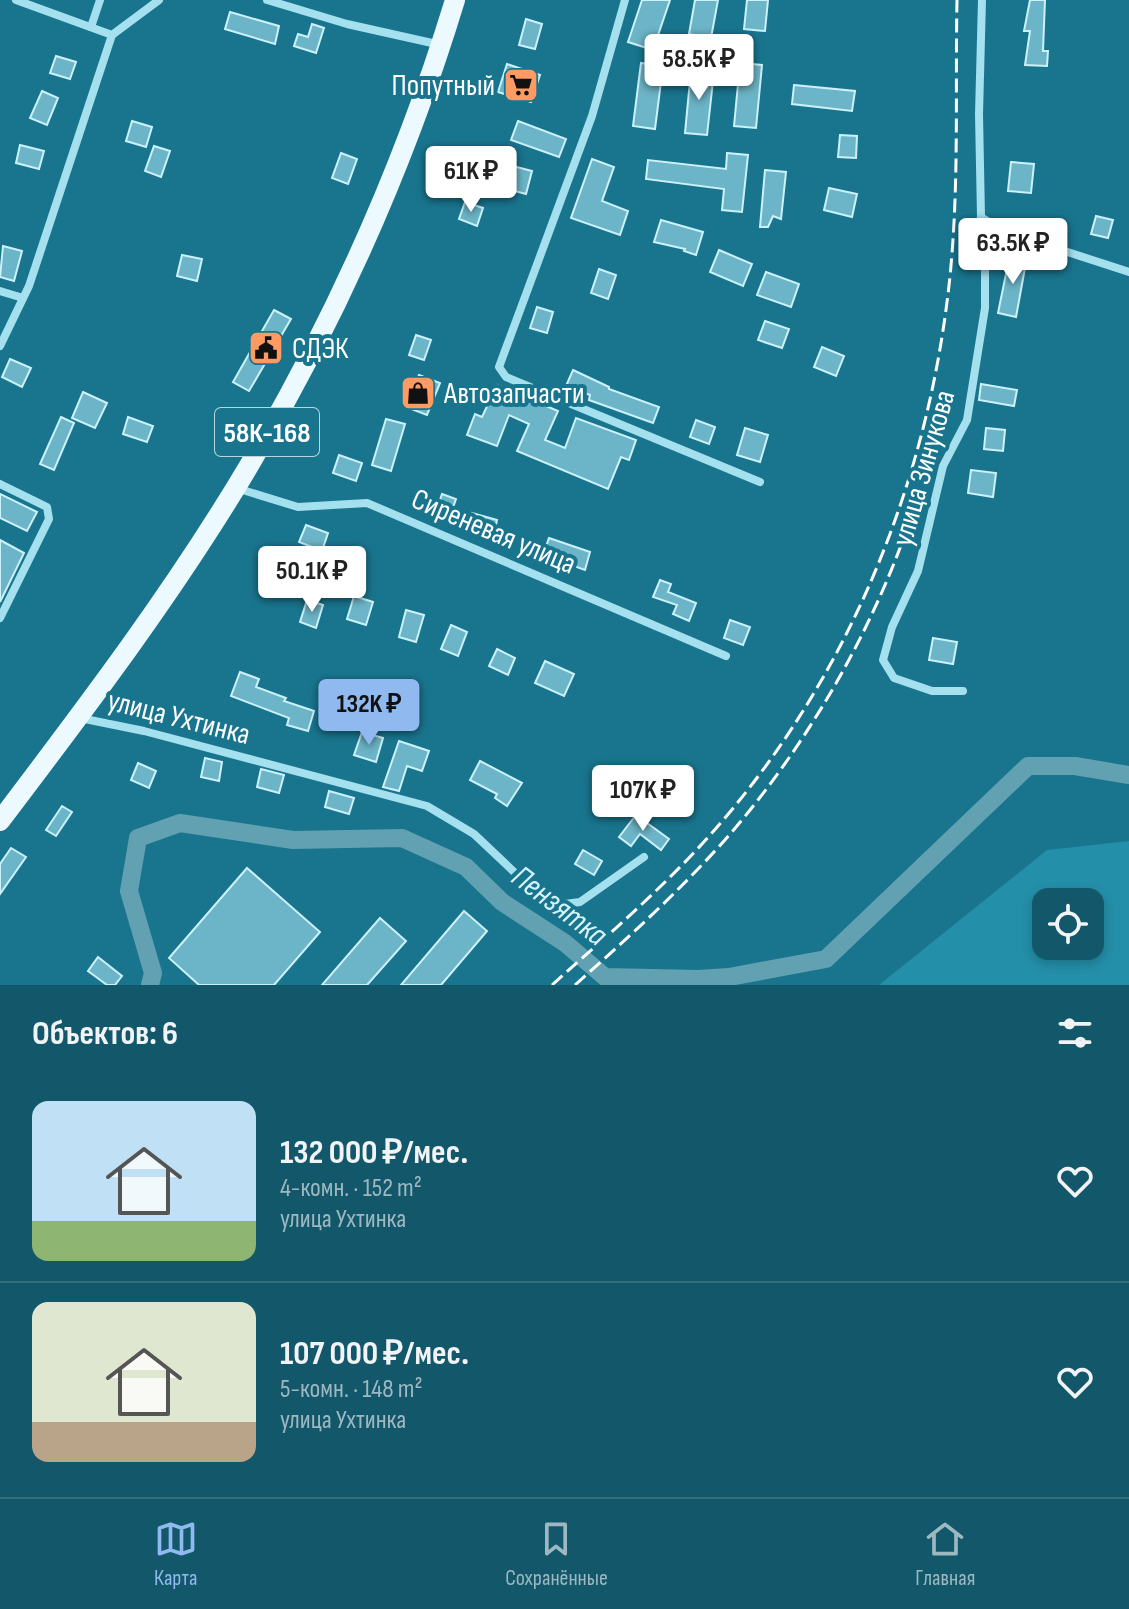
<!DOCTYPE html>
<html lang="ru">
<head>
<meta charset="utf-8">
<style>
  :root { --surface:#13586a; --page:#206172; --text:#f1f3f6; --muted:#9db8c1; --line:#326e7e; --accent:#90b9f0 }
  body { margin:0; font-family:"Sofia Sans Condensed",sans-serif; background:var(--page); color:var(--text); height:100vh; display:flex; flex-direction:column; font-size:30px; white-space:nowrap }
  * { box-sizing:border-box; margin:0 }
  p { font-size:26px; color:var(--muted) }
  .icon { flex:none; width:44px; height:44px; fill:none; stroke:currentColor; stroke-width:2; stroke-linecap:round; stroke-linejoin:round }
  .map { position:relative; height:985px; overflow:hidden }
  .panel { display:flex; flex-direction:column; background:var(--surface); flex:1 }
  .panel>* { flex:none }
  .buttons { position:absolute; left:1032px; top:888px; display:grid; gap:16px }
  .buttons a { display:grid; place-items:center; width:72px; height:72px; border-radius:16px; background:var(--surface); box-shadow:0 4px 12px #0003; font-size:40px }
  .price { position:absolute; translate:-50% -68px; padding:0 18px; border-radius:8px; background:#fff; color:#222; font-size:26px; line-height:52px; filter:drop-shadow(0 2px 4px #0008) }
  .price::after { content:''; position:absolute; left:50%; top:48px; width:24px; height:18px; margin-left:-12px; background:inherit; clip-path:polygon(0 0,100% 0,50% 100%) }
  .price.active { background:var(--accent); color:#111 }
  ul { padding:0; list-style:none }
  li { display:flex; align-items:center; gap:24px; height:200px; padding:0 32px }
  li+li { border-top:2px solid var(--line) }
  li span { display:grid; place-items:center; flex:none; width:224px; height:160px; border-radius:16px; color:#555 }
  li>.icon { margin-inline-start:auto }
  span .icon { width:96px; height:96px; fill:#fffc; stroke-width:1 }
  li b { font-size:34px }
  h2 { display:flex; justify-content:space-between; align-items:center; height:96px; padding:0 32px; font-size:34px }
  .tabs { display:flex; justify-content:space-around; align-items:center; height:112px; border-top:2px solid var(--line); background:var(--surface); font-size:22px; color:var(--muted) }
  .tabs a { display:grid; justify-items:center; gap:4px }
  .tabs .active { color:var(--accent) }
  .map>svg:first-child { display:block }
</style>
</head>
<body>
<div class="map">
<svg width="1129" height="985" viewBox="0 0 1129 985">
  <rect width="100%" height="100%" fill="#19758e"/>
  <!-- green -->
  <path fill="#248fa9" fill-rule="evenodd" d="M1129 841V985H879L1047 850ZM1046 902H1090V946H1046Z"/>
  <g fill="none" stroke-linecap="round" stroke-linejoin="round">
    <!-- river -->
    <polyline stroke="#62a1b1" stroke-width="18" points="150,985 153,973 129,891 138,838 180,823 293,840 402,838 466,867 502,902 565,943 605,977 698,979 729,977 826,959 1028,766 1075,766 1129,775"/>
  </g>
  <!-- building -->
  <g fill="#6cb4c7" stroke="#cbf1fa" stroke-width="2">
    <polygon points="642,0 670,0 653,50 628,42"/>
    <polygon points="695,0 718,0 711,38 689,34"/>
    <polygon points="747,0 768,0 765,31 744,29"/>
    <polygon points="1030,0 1045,0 1043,51 1048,51 1047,66 1025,65 1030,31 1024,31"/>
    <polygon points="230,12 279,26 275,44 225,29"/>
    <polygon points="526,19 542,24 535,49 519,45"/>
    <polygon points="312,24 324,28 316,53 294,46 298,34 308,37"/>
    <polygon points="56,56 76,62 70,79 50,73"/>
    <polygon points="641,63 663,66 655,129 633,126"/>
    <polygon points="740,63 762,65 756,128 734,126"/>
    <polygon points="507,64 540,75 531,102 498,92"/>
    <polygon points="691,70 714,72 707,135 685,133"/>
    <polygon points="794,85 855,91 852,111 792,104"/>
    <polygon points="42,91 58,98 47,125 30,118"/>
    <polygon points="132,121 152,127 146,147 126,141"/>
    <polygon points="518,121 566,139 559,157 511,140"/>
    <polygon points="840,135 857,136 856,158 838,157"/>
    <polygon points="20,145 44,151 39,169 16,163"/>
    <polygon points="154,146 170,151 161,177 145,171"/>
    <polygon points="341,153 357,159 348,184 332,178"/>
    <polygon points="727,153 748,155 742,212 722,210 724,189 646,179 648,160 726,169"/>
    <polygon points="478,157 532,171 526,194 472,180"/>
    <polygon points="592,159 614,167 602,201 628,211 620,235 571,218"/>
    <polygon points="1011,162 1034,164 1031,193 1008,191"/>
    <polygon points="765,170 786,172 781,219 773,216 768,227 760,227"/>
    <polygon points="829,188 857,194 852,217 824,210"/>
    <polygon points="465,202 483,208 477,226 459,219"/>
    <polygon points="1096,216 1113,220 1108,238 1091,234"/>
    <polygon points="661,220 703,232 696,255 684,251 685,249 654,242"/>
    <polygon points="3,246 22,251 14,281 0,277"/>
    <polygon points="719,250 752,264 743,286 710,272"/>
    <polygon points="1010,254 1027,257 1016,317 998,313"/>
    <polygon points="182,255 202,259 197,281 177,276"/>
    <polygon points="599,269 616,275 608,299 591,293"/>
    <polygon points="766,272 799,284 791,307 757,295"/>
    <polygon points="537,307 553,312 547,333 530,328"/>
    <polygon points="274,310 291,319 249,391 233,382"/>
    <polygon points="765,321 789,329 782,348 758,340"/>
    <polygon points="416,335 431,340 424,360 409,355"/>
    <polygon points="822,347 844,356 836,376 814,367"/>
    <polygon points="10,359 31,368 22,387 2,377"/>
    <polygon points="573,370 609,387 609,389 659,407 653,423 589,400 590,395 566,386"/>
    <polygon points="419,375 440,383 427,415 406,407"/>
    <polygon points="981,384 1017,390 1014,406 979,400"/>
    <polygon points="497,385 558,411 545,440 565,448 576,418 636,440 629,460 621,457 608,489 517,451 529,424 509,415 497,446 467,435 475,414 482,417"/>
    <polygon points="83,392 107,403 95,428 72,418"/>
    <polygon points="61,417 74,423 54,470 40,464"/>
    <polygon points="128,417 153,426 147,442 123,434"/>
    <polygon points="386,419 405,424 391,471 372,465"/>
    <polygon points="696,420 715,427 709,444 690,437"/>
    <polygon points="745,428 768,435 760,462 737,455"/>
    <polygon points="986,428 1005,430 1003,451 984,449"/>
    <polygon points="339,455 362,463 356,481 333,473"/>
    <polygon points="971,470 996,473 993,497 968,493"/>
    <polygon points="0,494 37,512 27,531 0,518"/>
    <polygon points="442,494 456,499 449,519 435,514"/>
    <polygon points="472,513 497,520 493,538 467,532"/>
    <polygon points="306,525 328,533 322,551 299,542"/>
    <polygon points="549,538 590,552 585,570 543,555"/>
    <polygon points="0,540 24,553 0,602"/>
    <polygon points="660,580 671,584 668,592 696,603 689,621 673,614 677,605 653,597"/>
    <polygon points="354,596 373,602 366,625 347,619"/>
    <polygon points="307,600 323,605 316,628 300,622"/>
    <polygon points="406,610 424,615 416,642 399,637"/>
    <polygon points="730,620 750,627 743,645 724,638"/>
    <polygon points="451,625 467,632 458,656 441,649"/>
    <polygon points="933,638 957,642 953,664 929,660"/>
    <polygon points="497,649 515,658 508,675 489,666"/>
    <polygon points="545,661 574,674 564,696 535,683"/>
    <polygon points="240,672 259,679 256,687 286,698 284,701 314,711 308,731 287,725 289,718 231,696"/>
    <polygon points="362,732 383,738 376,762 354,755"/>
    <polygon points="399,741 429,751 422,771 407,766 399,791 383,787"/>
    <polygon points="205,758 222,762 219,781 201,777"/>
    <polygon points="480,761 522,783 507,806 495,798 497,794 470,780"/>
    <polygon points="138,763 156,771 149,788 131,780"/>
    <polygon points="261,769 284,775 279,793 257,787"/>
    <polygon points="329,791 354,798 349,814 325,807"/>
    <polygon points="62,806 72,812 56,836 46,830"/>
    <polygon points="636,815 669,839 661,850 640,834 631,846 619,837"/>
    <polygon points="11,848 26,857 0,894 0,864"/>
    <polygon points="583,850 602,861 594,875 575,864"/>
    <polygon points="247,868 320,932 274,985 199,985 169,958"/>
    <polygon points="464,911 487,931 441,985 401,985"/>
    <polygon points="380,918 406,941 367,985 322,985"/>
    <polygon points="98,957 122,976 115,985 107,985 88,971"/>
  </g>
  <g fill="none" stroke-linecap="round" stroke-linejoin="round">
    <!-- minor -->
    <g stroke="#a5e0ef" stroke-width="8">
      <polyline points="16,0 112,35 159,0"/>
      <polyline points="267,0 347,24 441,45"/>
      <polyline points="625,0 592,116 499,367 506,377 760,482"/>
      <polyline points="91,27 100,0"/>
      <polyline points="981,217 1003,231 1129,272"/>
      <polyline points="0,291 23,298"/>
      <polyline points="0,346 29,286 112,35"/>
      <polyline points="0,484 47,507 49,519 0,618"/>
      <polyline points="236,488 298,507 367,503 726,656"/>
      <polyline points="963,691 932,691 894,678 883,660 892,627 918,571 943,466 967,420 985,308 985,243 981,217 979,114 982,0"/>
      <polyline points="80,718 144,731 427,806 474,834 550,906 580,902 644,857"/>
    </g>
    <!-- primary -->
    <path stroke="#ecfaff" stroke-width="20" d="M0 821C88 705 176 589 250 464 336 318 406 161 455 0"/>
    <!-- rail -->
    <g stroke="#fff" stroke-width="3" stroke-dasharray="14 6" stroke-linecap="butt">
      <path d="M552 985C609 934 668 884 718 826 845 680 923 493 947 302 960 203 955 100 957 0"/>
      <path d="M575 985C629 937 683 888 731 833 827 721 903 576 935 432"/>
    </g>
  </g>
  <!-- icons -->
  <defs>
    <g id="supermarket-square" transform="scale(1.8)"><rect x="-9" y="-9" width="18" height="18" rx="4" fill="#ff9b62" stroke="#19758e"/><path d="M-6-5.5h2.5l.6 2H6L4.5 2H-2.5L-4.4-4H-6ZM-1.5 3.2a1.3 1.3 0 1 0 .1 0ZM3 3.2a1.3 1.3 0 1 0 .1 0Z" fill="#111"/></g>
    <g id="civic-square" transform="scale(1.8)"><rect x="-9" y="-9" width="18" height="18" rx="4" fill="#ff9b62" stroke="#19758e"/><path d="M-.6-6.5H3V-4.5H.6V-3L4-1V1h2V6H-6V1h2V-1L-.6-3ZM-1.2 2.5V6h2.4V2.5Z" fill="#111"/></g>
    <g id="shop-square" transform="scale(1.8)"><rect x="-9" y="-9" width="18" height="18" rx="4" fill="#ff9b62" stroke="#19758e"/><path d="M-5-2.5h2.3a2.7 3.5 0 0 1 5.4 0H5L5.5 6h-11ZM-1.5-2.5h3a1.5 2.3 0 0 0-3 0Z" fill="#111"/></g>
  </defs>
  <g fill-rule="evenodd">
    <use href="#supermarket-square" x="521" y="85"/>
    <use href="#civic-square" x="266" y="348"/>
    <use href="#shop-square" x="418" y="393"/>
  </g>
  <g text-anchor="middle" stroke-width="8" stroke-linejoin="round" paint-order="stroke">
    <!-- shield labels -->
    <rect fill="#19758e" stroke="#bad6dd" stroke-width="2" x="215" y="408" width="104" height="48" rx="6"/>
    <g font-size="28" font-weight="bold" fill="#fff">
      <text x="267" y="442">58К-168</text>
    </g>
    <!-- poi labels -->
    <g font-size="30" fill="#fff" stroke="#19758e" text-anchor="start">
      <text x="495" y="95" text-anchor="end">Попутный</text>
      <text x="292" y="358">СДЭК</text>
      <text x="444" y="403">Автозапчасти</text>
    </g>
    <!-- street labels -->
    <g font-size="30" fill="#fff" stroke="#19758e">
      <text transform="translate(923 468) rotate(-74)" y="10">улица Зинукова</text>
      <text transform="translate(494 531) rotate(23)" y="10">Сиреневая улица</text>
      <text transform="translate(179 717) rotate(14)" y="10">улица Ухтинка</text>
    </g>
    <!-- water labels -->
    <g font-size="32" font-style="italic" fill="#d4f3fa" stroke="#19758e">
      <text transform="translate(560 905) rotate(37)" y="11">Пензятка</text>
    </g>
  </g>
</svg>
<div class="buttons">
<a><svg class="icon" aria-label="locate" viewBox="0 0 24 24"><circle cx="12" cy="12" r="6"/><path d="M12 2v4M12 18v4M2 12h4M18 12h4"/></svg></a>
</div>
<b class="price" style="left:699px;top:102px">58.5K ₽</b>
<b class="price" style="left:471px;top:214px">61K ₽</b>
<b class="price" style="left:1013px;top:286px">63.5K ₽</b>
<b class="price" style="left:312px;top:614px">50.1K ₽</b>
<b class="price active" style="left:369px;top:747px">132K ₽</b>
<b class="price" style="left:643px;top:833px">107K ₽</b>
</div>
<section class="panel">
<h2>Объектов: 6<svg class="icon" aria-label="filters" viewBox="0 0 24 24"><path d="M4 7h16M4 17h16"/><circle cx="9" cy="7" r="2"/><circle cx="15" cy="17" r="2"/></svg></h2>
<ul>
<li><span style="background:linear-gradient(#bfe0f5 75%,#8fb573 0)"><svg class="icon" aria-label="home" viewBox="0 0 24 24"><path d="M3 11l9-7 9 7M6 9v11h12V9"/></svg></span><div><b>132 000 ₽/мес.</b><p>4-комн. · 152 m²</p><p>улица Ухтинка</p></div><svg class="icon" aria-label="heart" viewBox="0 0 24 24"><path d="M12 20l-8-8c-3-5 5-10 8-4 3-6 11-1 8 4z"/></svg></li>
<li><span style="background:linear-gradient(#dfe7d0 75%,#b9a48a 0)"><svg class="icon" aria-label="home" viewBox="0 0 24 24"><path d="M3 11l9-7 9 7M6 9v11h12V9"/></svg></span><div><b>107 000 ₽/мес.</b><p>5-комн. · 148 m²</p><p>улица Ухтинка</p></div><svg class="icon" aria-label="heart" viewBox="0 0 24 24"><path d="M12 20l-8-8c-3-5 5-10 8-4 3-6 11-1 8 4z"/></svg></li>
</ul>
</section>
<nav class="tabs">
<a class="active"><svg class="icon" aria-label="map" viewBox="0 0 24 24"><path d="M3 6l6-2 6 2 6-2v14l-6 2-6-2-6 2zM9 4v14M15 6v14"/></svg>Карта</a>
<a><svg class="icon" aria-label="saved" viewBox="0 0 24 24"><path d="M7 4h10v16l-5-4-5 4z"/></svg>Сохранённые</a>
<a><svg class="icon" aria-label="home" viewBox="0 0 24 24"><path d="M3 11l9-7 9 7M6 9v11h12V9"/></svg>Главная</a>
</nav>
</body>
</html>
